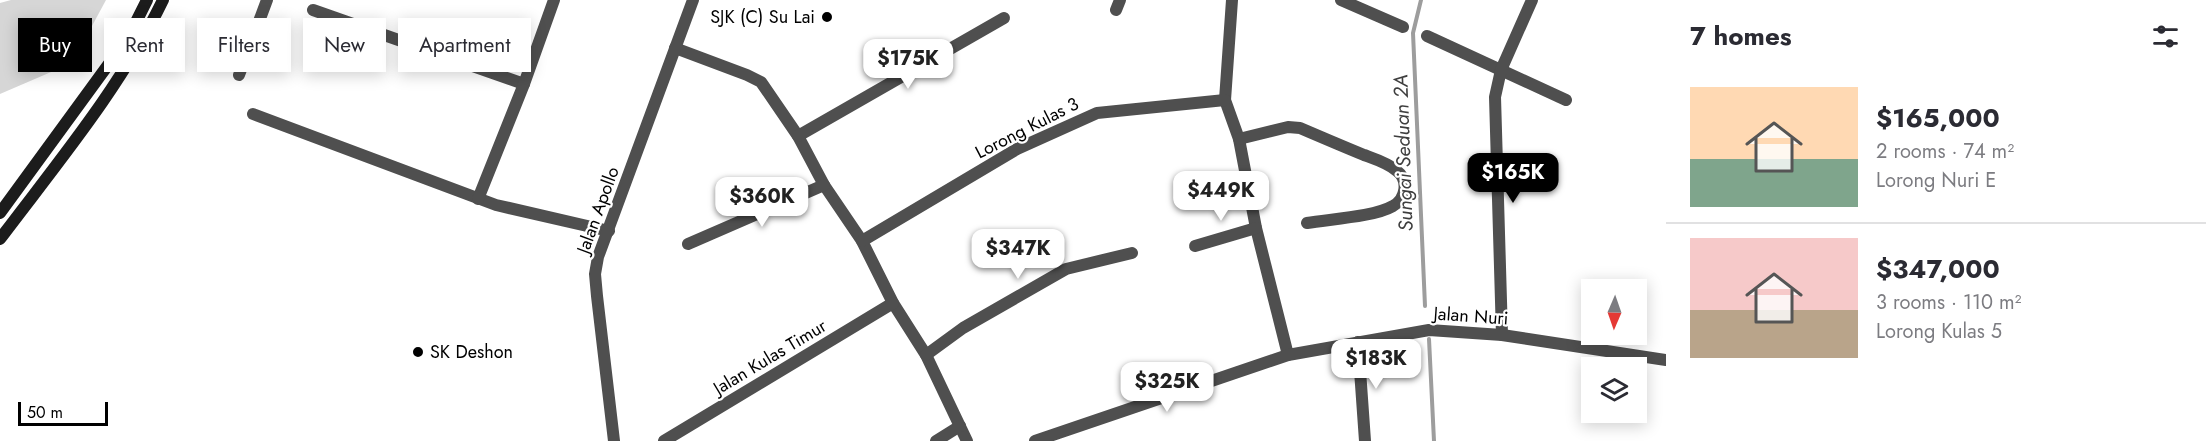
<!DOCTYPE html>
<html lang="en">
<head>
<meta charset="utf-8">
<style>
  :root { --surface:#fff; --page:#f2f2f3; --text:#2b2b33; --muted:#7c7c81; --line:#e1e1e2; --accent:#000 }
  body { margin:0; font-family:Jost,sans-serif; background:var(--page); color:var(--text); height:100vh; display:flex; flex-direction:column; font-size:22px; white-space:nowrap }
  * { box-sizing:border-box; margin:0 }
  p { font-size:20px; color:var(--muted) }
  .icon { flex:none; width:33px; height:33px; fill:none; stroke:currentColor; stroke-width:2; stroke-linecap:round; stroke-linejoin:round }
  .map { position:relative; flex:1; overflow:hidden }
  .details { display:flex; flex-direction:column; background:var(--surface); width:540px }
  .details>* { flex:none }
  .top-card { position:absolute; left:18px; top:18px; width:570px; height:54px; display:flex; gap:12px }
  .needle { width:39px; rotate:182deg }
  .tools { position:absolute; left:1581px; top:279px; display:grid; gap:12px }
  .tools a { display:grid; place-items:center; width:66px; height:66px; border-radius:0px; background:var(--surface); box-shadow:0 3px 15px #0003; font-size:30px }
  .scale { position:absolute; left:18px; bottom:15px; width:90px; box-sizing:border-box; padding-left:6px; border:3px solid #000; border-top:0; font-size:16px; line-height:21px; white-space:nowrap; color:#000; -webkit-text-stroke:4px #fff; paint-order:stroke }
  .price { position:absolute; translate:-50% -51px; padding:0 14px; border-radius:12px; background:#fff; color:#222; font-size:20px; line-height:39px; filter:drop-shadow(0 2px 3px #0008) }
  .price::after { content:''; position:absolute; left:50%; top:36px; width:18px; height:14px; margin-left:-9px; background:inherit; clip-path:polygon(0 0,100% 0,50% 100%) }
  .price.current { background:var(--accent); color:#fff }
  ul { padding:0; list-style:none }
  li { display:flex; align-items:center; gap:18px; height:150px; padding:0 24px }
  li+li { border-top:2px solid var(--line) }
  li span { display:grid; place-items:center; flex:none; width:168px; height:120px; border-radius:0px; color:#555 }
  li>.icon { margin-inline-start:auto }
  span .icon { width:72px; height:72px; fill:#fffc; stroke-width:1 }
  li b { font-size:26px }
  h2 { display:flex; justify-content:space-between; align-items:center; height:72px; padding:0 24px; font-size:26px }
  .tag { padding:0 21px; border-radius:0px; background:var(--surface); box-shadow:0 3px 15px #0003; font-size:21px; line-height:54px }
  .tag.current { background:var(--accent); color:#fff }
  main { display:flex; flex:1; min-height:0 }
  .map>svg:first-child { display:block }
</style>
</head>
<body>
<main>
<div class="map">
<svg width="1666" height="441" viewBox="0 0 1666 441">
  <rect width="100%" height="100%" fill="#fff"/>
  <!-- green -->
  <polygon fill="#d6d6d6" points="11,0 106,0 72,63 0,94 0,3"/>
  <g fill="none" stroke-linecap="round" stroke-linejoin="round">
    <!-- stream -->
    <g stroke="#9d9d9d" stroke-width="4">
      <polyline points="1421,0 1413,33 1425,306"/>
      <polyline points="1429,339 1434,441"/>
    </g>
    <!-- street -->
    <g stroke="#4f4f4f" stroke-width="12">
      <polyline points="1232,0 1225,100 1239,139 1256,228 1288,355"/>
      <polyline points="1341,0 1403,27"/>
      <polyline points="313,10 524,84"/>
      <polyline points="1116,10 1120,0"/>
      <polyline points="1427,36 1566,100"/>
      <polyline points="675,48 747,75 761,82 798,136 824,185 862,241 893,303 926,355 967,441"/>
      <polyline points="239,75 267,0"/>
      <polyline points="253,114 496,205 609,231"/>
      <polyline points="798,136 1004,18"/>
      <path d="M1239 139 1288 127 1300 128C1321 137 1342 146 1364 155 1375 159 1388 163 1397 171 1409 180 1406 199 1393 206 1374 217 1330 219 1307 223"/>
      <polyline points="478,199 524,84 554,0"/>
      <polyline points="862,241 1017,149 1097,113 1225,100"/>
      <polyline points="688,244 824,185"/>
      <polyline points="1195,246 1256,228"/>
      <polyline points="1502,335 1495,97 1501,70 1532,0"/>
      <polyline points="1358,342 1365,441"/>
      <polyline points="926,355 963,328 1066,269 1132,253"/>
      <polyline points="614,441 597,296 595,274 598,257 693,0"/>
      <polyline points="664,441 893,303"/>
      <polyline points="936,441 960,426"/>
      <polyline points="1035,441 1288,355 1429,330 1502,335 1666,360"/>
    </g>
    <!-- secondary -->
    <g stroke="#1c1c1c" stroke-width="12">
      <polyline points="0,213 119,50 134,26 147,0"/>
      <path d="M0 239C58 162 121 87 163 0"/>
    </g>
  </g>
  <!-- markers -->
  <g fill="#000" stroke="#fff" stroke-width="2">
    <circle cx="827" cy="17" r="6"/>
    <circle cx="418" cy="352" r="6"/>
  </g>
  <g text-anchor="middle" stroke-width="4.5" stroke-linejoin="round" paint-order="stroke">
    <!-- poi labels -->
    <g font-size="18" fill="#000" stroke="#fff" text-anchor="end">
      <text x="815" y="23">SJK (C) Su Lai</text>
      <text x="430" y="358" text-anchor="start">SK Deshon</text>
    </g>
    <!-- street labels -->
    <g font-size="18" fill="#000" stroke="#fff">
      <text transform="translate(1027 128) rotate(-27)" y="6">Lorong Kulas 3</text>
      <text transform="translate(598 210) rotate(-70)" y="6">Jalan Apollo</text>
      <text transform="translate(1471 316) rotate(4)" y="6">Jalan Nuri</text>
      <text transform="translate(770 357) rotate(-31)" y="6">Jalan Kulas Timur</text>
    </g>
    <!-- water labels -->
    <g font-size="20" font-style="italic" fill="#3e3e3e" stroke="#fff">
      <text transform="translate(1403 153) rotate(-92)" y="7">Sungai Seduan 2A</text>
    </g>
  </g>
</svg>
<div class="tools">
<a><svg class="needle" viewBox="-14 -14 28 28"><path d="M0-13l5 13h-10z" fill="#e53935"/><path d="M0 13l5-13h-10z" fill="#7c7c81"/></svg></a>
<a><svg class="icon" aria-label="layers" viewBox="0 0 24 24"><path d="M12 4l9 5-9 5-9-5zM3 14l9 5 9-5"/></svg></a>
</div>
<div class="scale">50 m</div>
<b class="price" style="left:908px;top:90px">$175K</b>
<b class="price current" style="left:1513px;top:204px">$165K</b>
<b class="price" style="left:1221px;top:222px">$449K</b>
<b class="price" style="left:762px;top:228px">$360K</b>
<b class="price" style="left:1018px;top:280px">$347K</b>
<b class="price" style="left:1376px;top:390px">$183K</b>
<b class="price" style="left:1167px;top:413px">$325K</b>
<div class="top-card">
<a class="tag current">Buy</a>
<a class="tag">Rent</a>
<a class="tag">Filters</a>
<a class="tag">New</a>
<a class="tag">Apartment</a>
</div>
</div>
<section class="details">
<h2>7 homes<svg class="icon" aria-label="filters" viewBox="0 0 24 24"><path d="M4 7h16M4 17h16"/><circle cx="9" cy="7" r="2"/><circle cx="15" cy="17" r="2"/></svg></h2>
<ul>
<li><span style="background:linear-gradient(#ffd9b3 60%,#7fa58c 0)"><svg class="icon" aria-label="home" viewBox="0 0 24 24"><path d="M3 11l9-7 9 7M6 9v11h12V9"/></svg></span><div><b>$165,000</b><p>2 rooms · 74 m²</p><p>Lorong Nuri E</p></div></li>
<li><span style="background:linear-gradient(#f6c9c9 60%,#b9a48a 0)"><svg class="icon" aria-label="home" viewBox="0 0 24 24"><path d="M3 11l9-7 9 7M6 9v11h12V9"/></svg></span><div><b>$347,000</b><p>3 rooms · 110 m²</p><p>Lorong Kulas 5</p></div></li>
</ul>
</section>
</main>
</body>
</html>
